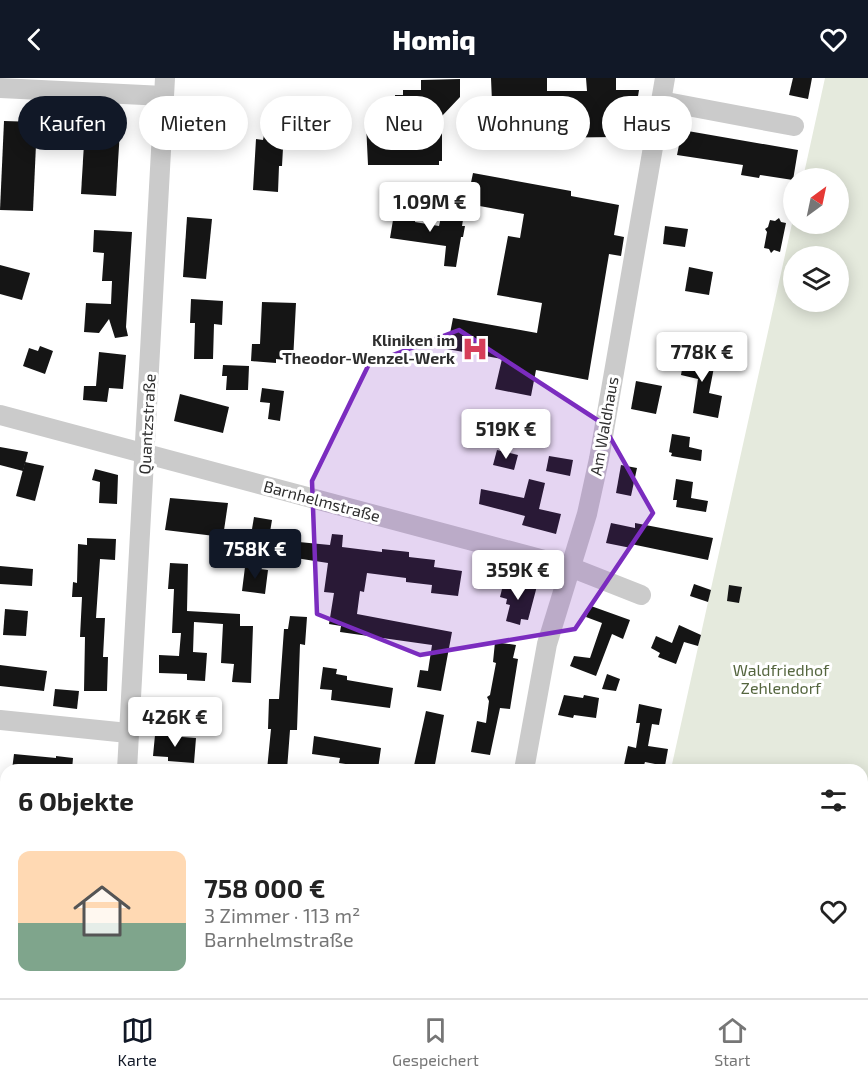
<!DOCTYPE html>
<html lang="de">
<head>
<meta charset="utf-8">
<style>
  :root { --surface:#fff; --page:#f2f2f2; --text:#222; --muted:#767676; --line:#e0e0e0; --accent:#111827 }
  body { margin:0; font-family:"Exo 2",sans-serif; background:var(--page); color:var(--text); height:100vh; display:flex; flex-direction:column; font-size:22px; white-space:nowrap }
  * { box-sizing:border-box; margin:0 }
  p { font-size:20px; color:var(--muted) }
  .icon { flex:none; width:33px; height:33px; fill:none; stroke:currentColor; stroke-width:2; stroke-linecap:round; stroke-linejoin:round }
  .map { position:relative; flex:1; overflow:hidden }
  .sheet { position:absolute; left:0px; top:686px; width:868px; height:236px; display:flex; flex-direction:column; background:var(--surface); border-radius:18px 18px 0 0; box-shadow:0 3px 15px #0003 }
  .sheet>* { flex:none }
  .hud { position:absolute; left:18px; top:18px; width:832px; height:54px; display:flex; gap:12px }
  .needle { width:39px; rotate:33deg }
  .tools { position:absolute; left:783px; top:90px; display:grid; gap:12px }
  .tools a { display:grid; place-items:center; width:66px; height:66px; border-radius:50%; background:var(--surface); box-shadow:0 3px 15px #0003; font-size:30px }
  .price { position:absolute; translate:-50% -51px; padding:0 14px; border-radius:6px; background:#fff; color:#222; font-size:20px; line-height:39px; filter:drop-shadow(0 2px 3px #0008) }
  .price::after { content:''; position:absolute; left:50%; top:36px; width:18px; height:14px; margin-left:-9px; background:inherit; clip-path:polygon(0 0,100% 0,50% 100%) }
  .price.current { background:var(--accent); color:#fff }
  ul { padding:0; list-style:none }
  li { display:flex; align-items:center; gap:18px; height:150px; padding:0 18px }
  li span { display:grid; place-items:center; flex:none; width:168px; height:120px; border-radius:12px; color:#555 }
  li>.icon { margin-inline-start:auto }
  span .icon { width:72px; height:72px; fill:#fffc; stroke-width:1 }
  li b { font-size:26px }
  h2 { display:flex; justify-content:space-between; align-items:center; height:72px; padding:0 18px; font-size:26px }
  .chip { padding:0 21px; border-radius:27px; background:var(--surface); box-shadow:0 3px 15px #0003; font-size:21px; line-height:54px }
  .chip.current { background:var(--accent); color:#fff }
  header { display:flex; justify-content:space-between; align-items:center; height:78px; padding:0 18px; background:var(--accent); color:#fff; font-size:27px; font-weight:800 }
  .tabs { display:flex; justify-content:space-around; align-items:center; height:84px; border-top:2px solid var(--line); background:var(--surface); font-size:16px; color:var(--muted) }
  .tabs a { display:grid; justify-items:center; gap:3px }
  .tabs .current { color:var(--accent) }
  .map>svg:first-child { display:block }
</style>
</head>
<body>
<header><svg class="icon" aria-label="back" viewBox="0 0 24 24"><path d="M15 5l-7 7 7 7"/></svg>Homiq<svg class="icon" aria-label="heart" viewBox="0 0 24 24"><path d="M12 20l-8-8c-3-5 5-10 8-4 3-6 11-1 8 4z"/></svg></header>
<div class="map">
<svg width="868" height="920" viewBox="0 0 868 920">
  <rect width="100%" height="100%" fill="#fff"/>
  <!-- green -->
  <path fill="#e5eadd" fill-rule="evenodd" d="M825 0H868V920H620L621 915H862V692L671 691 793 141 794 146H838V100H803ZM794 178H838V224H794Z"/>
  <!-- building -->
  <g fill="#151515">
    <polygon points="491,0 547,0 547,13 587,13 586,0 616,0 616,12 639,12 634,43 617,43 616,59 534,60 534,63 497,64 497,24 492,24"/>
    <polygon points="793,0 812,0 808,21 789,17"/>
    <polygon points="460,1 460,19 442,38 442,83 439,83 439,87 368,87 366,45 396,45 395,17 403,17 403,12 421,12 421,2"/>
    <polygon points="86,32 121,34 116,118 81,116"/>
    <polygon points="4,43 37,44 33,133 0,132"/>
    <polygon points="682,52 798,72 793,102 760,97 759,100 741,97 743,87 677,77"/>
    <polygon points="264,57 280,62 280,70 283,70 282,88 279,88 278,114 253,112 256,61 263,62"/>
    <polygon points="473,95 571,113 571,118 619,127 614,157 624,159 621,178 609,176 588,302 536,292 531,318 495,311 502,281 447,271 453,240 537,255 542,225 497,217 508,158 520,160 524,136 474,127 477,116 469,114"/>
    <polygon points="395,130 416,134 415,144 439,148 441,139 463,142 462,148 465,148 463,159 461,159 456,189 444,188 446,168 390,160"/>
    <polygon points="187,139 212,141 206,201 183,199"/>
    <polygon points="779,140 781,144 786,145 780,174 774,172 771,175 769,171 764,170 767,154 765,151 768,149 770,142 775,143"/>
    <polygon points="665,148 688,151 685,169 663,166"/>
    <polygon points="94,152 132,154 126,249 128,258 115,260 109,241 99,255 84,254 86,225 111,226 112,203 102,203 104,175 93,174"/>
    <polygon points="0,187 30,195 22,222 0,216"/>
    <polygon points="689,189 713,194 709,217 685,213"/>
    <polygon points="191,221 223,223 222,247 214,246 213,281 194,281 195,245 190,245"/>
    <polygon points="262,224 296,225 293,283 276,281 276,285 251,283 252,266 260,266"/>
    <polygon points="40,268 53,273 45,296 23,288 29,270 38,273"/>
    <polygon points="685,273 716,279 709,315 722,318 718,340 693,335 698,301 681,297"/>
    <polygon points="99,274 126,277 123,311 109,310 107,324 83,322 84,308 96,308"/>
    <polygon points="223,287 249,288 248,312 226,312 227,298 222,298"/>
    <polygon points="636,303 662,308 656,336 631,331"/>
    <polygon points="262,310 284,313 280,343 268,341 270,325 260,324"/>
    <polygon points="180,316 229,329 223,355 174,343"/>
    <polygon points="672,356 690,359 689,369 702,372 701,383 671,378 672,375 669,374"/>
    <polygon points="0,369 28,374 23,393 0,387"/>
    <polygon points="497,372 518,377 514,392 493,387"/>
    <polygon points="549,378 573,382 570,398 546,393"/>
    <polygon points="25,384 44,388 35,423 16,418"/>
    <polygon points="621,387 637,390 631,418 616,415"/>
    <polygon points="95,391 118,397 117,426 99,425 100,404 92,402"/>
    <polygon points="529,401 545,405 539,431 561,436 556,456 522,447 525,438 479,426 481,411 524,420"/>
    <polygon points="676,401 693,404 691,420 708,423 706,434 676,429 677,422 673,422"/>
    <polygon points="170,420 228,425 223,459 165,452"/>
    <polygon points="254,439 272,442 269,460 251,457"/>
    <polygon points="611,445 635,450 635,445 713,460 708,482 631,466 631,470 606,465"/>
    <polygon points="332,456 343,457 342,469 382,474 382,471 409,474 409,479 435,482 434,489 462,493 458,518 431,515 432,507 406,504 406,500 367,495 364,514 360,513 357,536 452,554 441,613 417,609 420,592 428,593 432,567 340,554 341,548 329,546 334,515 324,514 328,485 276,477 278,462 330,467"/>
    <polygon points="87,460 116,461 115,482 100,481 96,540 105,540 103,579 108,579 107,613 84,613 85,559 80,559 82,519 72,519 73,504 77,505 78,466 87,467"/>
    <polygon points="170,485 188,486 187,533 240,536 240,548 253,548 251,605 232,604 234,586 221,585 223,546 194,544 193,574 207,575 205,603 187,602 187,596 159,595 159,577 179,578 181,555 172,555 174,511 168,511"/>
    <polygon points="0,488 33,491 32,508 0,506"/>
    <polygon points="245,489 268,492 265,516 242,513"/>
    <polygon points="504,503 523,508 524,505 537,508 528,542 521,541 520,547 506,543 510,527 506,526 507,521 500,519"/>
    <polygon points="694,506 711,512 708,524 690,518"/>
    <polygon points="729,507 742,509 739,525 727,523"/>
    <polygon points="591,528 630,542 623,561 612,556 596,598 570,588 574,578 590,580 602,545 586,539"/>
    <polygon points="5,531 28,533 26,558 3,557"/>
    <polygon points="290,538 307,539 305,567 300,566 297,652 290,652 287,692 267,692 271,651 268,651 269,621 279,621 284,551 288,551"/>
    <polygon points="679,547 701,557 698,568 684,564 676,586 658,579 660,575 651,570 656,558 672,565"/>
    <polygon points="495,564 516,567 513,580 518,581 510,631 500,630 490,677 471,674 477,643 486,645 489,623 487,619 490,617 496,585 493,584"/>
    <polygon points="0,587 47,593 44,613 0,608"/>
    <polygon points="323,589 337,591 336,596 347,598 347,602 393,610 390,630 331,622 332,612 320,611"/>
    <polygon points="607,596 620,601 616,613 602,611"/>
    <polygon points="55,611 79,613 77,631 53,628"/>
    <polygon points="564,617 583,620 584,617 599,620 596,640 574,637 573,640 558,637"/>
    <polygon points="198,619 216,620 215,646 197,645"/>
    <polygon points="639,626 662,631 659,647 652,646 648,668 668,671 665,688 645,684 643,690 624,687 628,668 636,670 640,645 636,645"/>
    <polygon points="426,633 444,637 434,692 413,692"/>
    <polygon points="155,657 196,660 194,685 168,683 168,679 153,678"/>
    <polygon points="314,658 381,670 378,691 339,685 340,680 312,676"/>
    <polygon points="14,676 56,680 56,678 73,680 72,692 12,692"/>
  </g>
  <g fill="none" stroke-linecap="round" stroke-linejoin="round">
    <!-- minor -->
    <g stroke="#cbcbcb" stroke-width="20">
      <polyline points="0,10 164,18"/>
      <polyline points="661,23 794,48"/>
      <polyline points="0,337 570,489 641,517"/>
      <polyline points="0,642 128,655"/>
      <polyline points="127,692 165,0"/>
      <polyline points="524,692 547,566 587,436 599,381 665,0"/>
      <polyline points="122,920 122,915"/>
      <polyline points="483,920 484,915"/>
    </g>
  </g>
  <!-- marked area -->
  <path fill="#7b2cbf" fill-opacity="0.2" stroke="#7b2cbf" stroke-width="4.5" stroke-linejoin="round" d="M459 252 602 345 653 435 575 551 420 577 317 536 312 403 369 286Z"/>
  <!-- icons -->
  <defs>
    <g id="hospital-bare" transform="scale(2.07)"><path d="M-5-5h3v3.5h4V-5h3V5h-3V1.5h-4V5h-3Z" fill="#d63e59" stroke="#fff" stroke-width="2.5" paint-order="stroke"/></g>
  </defs>
  <g fill-rule="evenodd">
    <use href="#hospital-bare" x="475" y="271"/>
  </g>
  <g text-anchor="middle" stroke-width="6" stroke-linejoin="round" paint-order="stroke">
    <!-- poi labels -->
    <g font-size="16" font-weight="bold" fill="#2e2e2e" stroke="#fff" text-anchor="end">
      <text x="455" y="268">Kliniken im<tspan x="455" dy="18">Theodor-Wenzel-Werk</tspan></text>
    </g>
    <!-- street labels -->
    <g font-size="16" fill="#2e2e2e" stroke="#fff">
      <text transform="translate(147 346) rotate(-87)" y="6">Quantzstraße</text>
      <text transform="translate(604 348) rotate(-80)" y="6">Am Waldhaus</text>
      <text transform="translate(322 423) rotate(15)" y="6">Barnhelmstraße</text>
    </g>
    <!-- park labels -->
    <g font-size="16" fill="#55663f" stroke="#fff">
      <text x="781" y="598">Waldfriedhof<tspan x="781" dy="18">Zehlendorf</tspan></text>
    </g>
  </g>
</svg>
<div class="tools">
<a><svg class="needle" viewBox="-14 -14 28 28"><path d="M0-13l5 13h-10z" fill="#e53935"/><path d="M0 13l5-13h-10z" fill="#767676"/></svg></a>
<a><svg class="icon" aria-label="layers" viewBox="0 0 24 24"><path d="M12 4l9 5-9 5-9-5zM3 14l9 5 9-5"/></svg></a>
</div>
<b class="price" style="left:430px;top:155px">1.09M €</b>
<b class="price" style="left:702px;top:305px">778K €</b>
<b class="price" style="left:506px;top:382px">519K €</b>
<b class="price current" style="left:255px;top:502px">758K €</b>
<b class="price" style="left:518px;top:523px">359K €</b>
<b class="price" style="left:175px;top:670px">426K €</b>
<div class="hud">
<a class="chip current">Kaufen</a>
<a class="chip">Mieten</a>
<a class="chip">Filter</a>
<a class="chip">Neu</a>
<a class="chip">Wohnung</a>
<a class="chip">Haus</a>
</div>
<section class="sheet">
<h2>6 Objekte<svg class="icon" aria-label="filters" viewBox="0 0 24 24"><path d="M4 7h16M4 17h16"/><circle cx="9" cy="7" r="2"/><circle cx="15" cy="17" r="2"/></svg></h2>
<ul>
<li><span style="background:linear-gradient(#ffd9b3 60%,#7fa58c 0)"><svg class="icon" aria-label="home" viewBox="0 0 24 24"><path d="M3 11l9-7 9 7M6 9v11h12V9"/></svg></span><div><b>758 000 €</b><p>3 Zimmer · 113 m²</p><p>Barnhelmstraße</p></div><svg class="icon" aria-label="heart" viewBox="0 0 24 24"><path d="M12 20l-8-8c-3-5 5-10 8-4 3-6 11-1 8 4z"/></svg></li>
</ul>
</section>
</div>
<nav class="tabs">
<a class="current"><svg class="icon" aria-label="map" viewBox="0 0 24 24"><path d="M3 6l6-2 6 2 6-2v14l-6 2-6-2-6 2zM9 4v14M15 6v14"/></svg>Karte</a>
<a><svg class="icon" aria-label="saved" viewBox="0 0 24 24"><path d="M7 4h10v16l-5-4-5 4z"/></svg>Gespeichert</a>
<a><svg class="icon" aria-label="home" viewBox="0 0 24 24"><path d="M3 11l9-7 9 7M6 9v11h12V9"/></svg>Start</a>
</nav>
</body>
</html>
